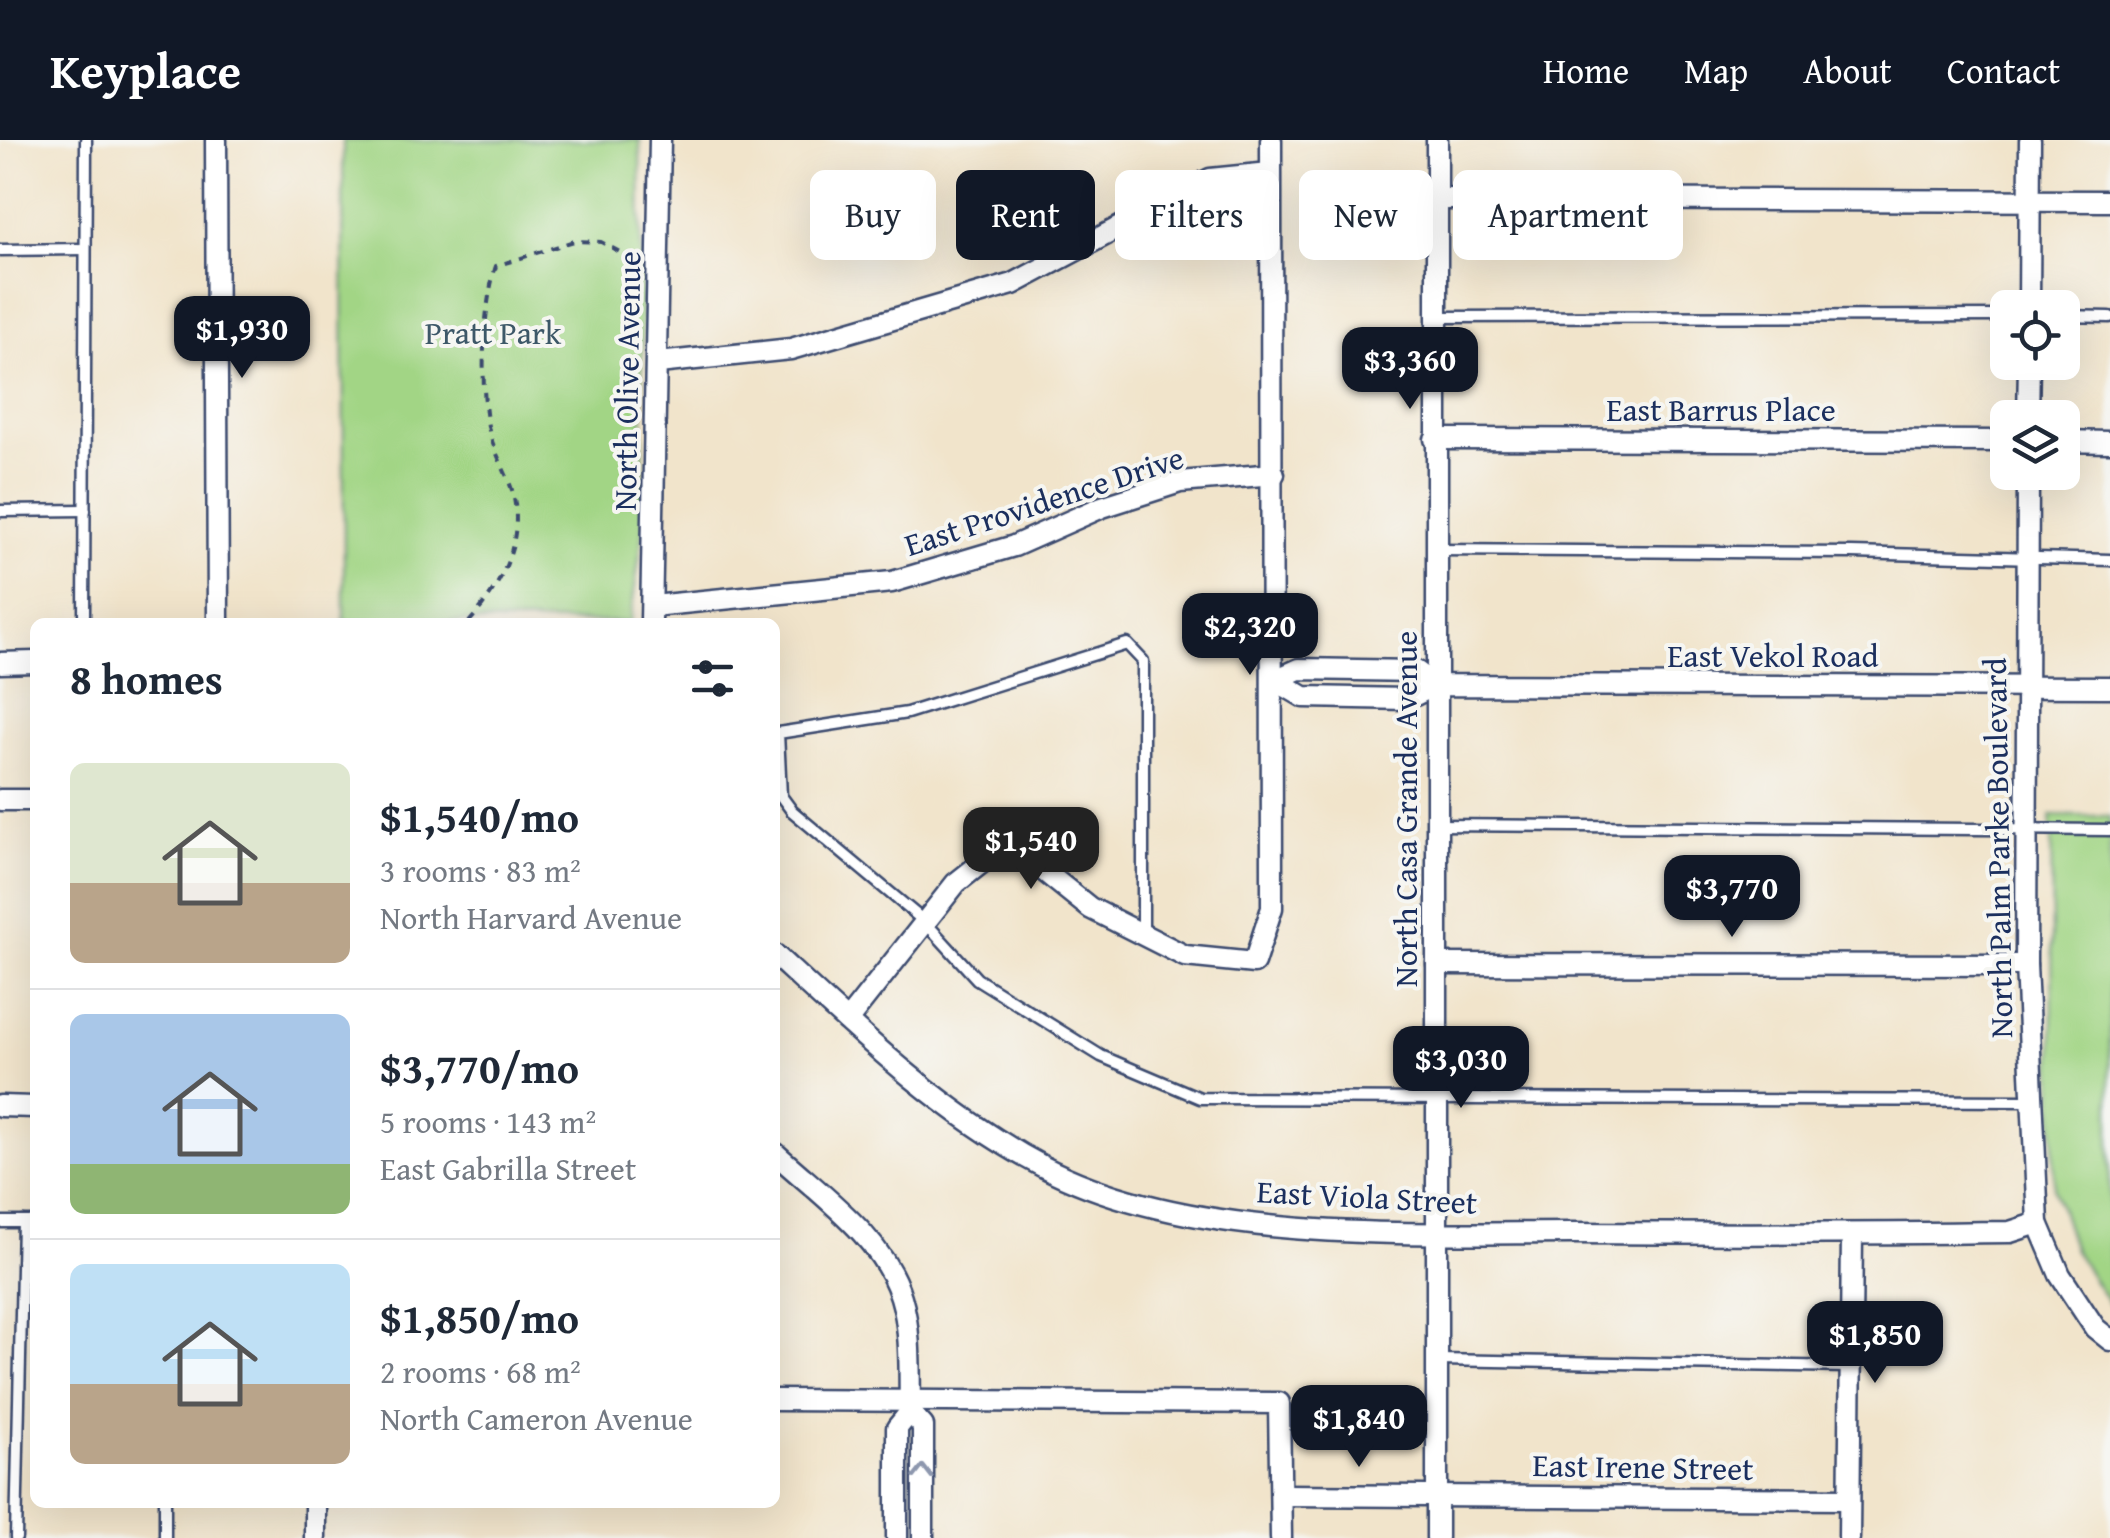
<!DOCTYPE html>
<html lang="en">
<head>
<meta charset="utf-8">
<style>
  :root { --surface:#fff; --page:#f6f6f7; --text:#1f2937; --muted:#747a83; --line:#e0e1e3; --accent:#111827 }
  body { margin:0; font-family:"Gentium Book Plus",serif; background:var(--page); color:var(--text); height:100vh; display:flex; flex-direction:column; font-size:38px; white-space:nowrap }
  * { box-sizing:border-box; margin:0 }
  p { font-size:32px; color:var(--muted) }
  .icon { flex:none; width:55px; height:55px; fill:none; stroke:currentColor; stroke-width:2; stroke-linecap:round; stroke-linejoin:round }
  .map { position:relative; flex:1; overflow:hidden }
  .side { position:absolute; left:30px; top:478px; width:750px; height:890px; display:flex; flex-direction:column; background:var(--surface); border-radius:15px; box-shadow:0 10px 40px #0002 }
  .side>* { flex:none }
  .guide { position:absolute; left:810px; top:30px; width:950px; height:90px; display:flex; gap:20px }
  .fabs { position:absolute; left:1990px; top:150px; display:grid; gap:20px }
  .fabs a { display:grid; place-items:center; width:90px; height:90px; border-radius:15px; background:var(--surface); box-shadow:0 10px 40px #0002; font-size:50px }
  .price { position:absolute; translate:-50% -85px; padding:0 22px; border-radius:20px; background:var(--accent); color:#fff; font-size:32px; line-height:65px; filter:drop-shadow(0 2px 5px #0008) }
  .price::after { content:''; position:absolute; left:50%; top:60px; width:30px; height:22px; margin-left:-15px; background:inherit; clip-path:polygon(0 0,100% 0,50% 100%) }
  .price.on { background:#222; color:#fff }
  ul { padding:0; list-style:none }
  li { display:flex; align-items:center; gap:30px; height:250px; padding:0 40px }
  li+li { border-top:2px solid var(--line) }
  li span { display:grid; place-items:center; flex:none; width:280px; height:200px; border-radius:15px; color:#555 }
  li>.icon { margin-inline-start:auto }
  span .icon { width:120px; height:120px; fill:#fffc; stroke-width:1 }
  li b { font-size:42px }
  h2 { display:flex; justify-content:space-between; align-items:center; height:120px; padding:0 40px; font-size:42px }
  .chip { padding:0 35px; border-radius:15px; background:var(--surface); box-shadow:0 10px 40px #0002; font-size:35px; line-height:90px }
  .chip.on { background:var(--accent); color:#fff }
  header { display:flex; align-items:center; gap:60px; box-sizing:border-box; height:140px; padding:0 50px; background:var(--accent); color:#fff }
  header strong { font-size:48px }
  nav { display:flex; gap:55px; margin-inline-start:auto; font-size:35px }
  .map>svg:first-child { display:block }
</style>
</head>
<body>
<header>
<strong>Keyplace</strong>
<nav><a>Home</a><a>Map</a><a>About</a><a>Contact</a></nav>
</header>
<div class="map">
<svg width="2110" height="1398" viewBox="0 0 2110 1398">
  <rect width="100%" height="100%" fill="#f6f6f2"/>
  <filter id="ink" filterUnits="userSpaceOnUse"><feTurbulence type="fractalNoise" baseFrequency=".01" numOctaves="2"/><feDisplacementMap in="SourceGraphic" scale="20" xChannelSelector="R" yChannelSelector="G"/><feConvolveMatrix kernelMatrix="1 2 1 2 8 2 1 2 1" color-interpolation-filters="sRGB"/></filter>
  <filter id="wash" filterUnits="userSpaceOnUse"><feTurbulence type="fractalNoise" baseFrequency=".0048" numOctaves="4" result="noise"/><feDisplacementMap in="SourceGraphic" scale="40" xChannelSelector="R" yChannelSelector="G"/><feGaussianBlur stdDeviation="2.25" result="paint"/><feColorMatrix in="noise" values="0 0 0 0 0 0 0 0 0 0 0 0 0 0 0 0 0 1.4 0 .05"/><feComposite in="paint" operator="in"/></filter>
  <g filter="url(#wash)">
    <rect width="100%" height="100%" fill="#f1e4cb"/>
    <!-- green -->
    <g fill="#a2d585" stroke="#5e8272" stroke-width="2.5">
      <polygon points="343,0 640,0 644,386 630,482 344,482"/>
      <polygon points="2051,676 2110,676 2110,1166 2074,1110 2054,1048"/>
    </g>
  </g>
  <g filter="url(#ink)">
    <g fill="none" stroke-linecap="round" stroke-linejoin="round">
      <!-- service casing -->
      <g stroke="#3b4a6e" stroke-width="15">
        <g id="service">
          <polyline points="0,110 85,109"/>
          <polyline points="2062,176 2110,177"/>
          <polyline points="1435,177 2008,176"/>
          <polyline points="0,371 85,370"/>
          <polyline points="1436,410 1852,413 2110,420"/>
          <polyline points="84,482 86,0"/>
          <polyline points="1436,685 2110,690"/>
          <polyline points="1143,795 1143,521 1127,504 907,573 778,593 781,656 792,671 925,782 977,839 1101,916 1200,958 2031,961"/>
          <polyline points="0,1082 35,1082"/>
          <polyline points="1437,1220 1850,1227"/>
          <polyline points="16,1398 23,1082"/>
          <polyline points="165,1398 165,1362"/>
        </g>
      </g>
      <!-- minor casing -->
      <g stroke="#3b4a6e" stroke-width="25">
        <g id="minor">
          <polyline points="216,0 218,482"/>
          <polyline points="1437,0 1437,1398"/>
          <polyline points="1436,59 2110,61"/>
          <polyline points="2029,168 2030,0"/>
          <polyline points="658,223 791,209 1013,144 1210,39 1270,33"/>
          <polyline points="2028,278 2029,222"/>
          <polyline points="1435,299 2008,301"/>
          <polyline points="2062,301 2110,302"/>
          <polyline points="2028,332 2026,825 2038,1083 2060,1135 2095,1188 2110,1200"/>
          <polyline points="653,466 892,442 1014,406 1102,367 1180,342 1274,334"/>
          <polyline points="651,482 660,0"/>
          <polyline points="0,523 35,522"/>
          <polyline points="1435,545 1416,531 1299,529 1275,540 1304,557 1407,559 1435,545 2110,547"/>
          <polyline points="0,660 35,660"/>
          <path d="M775 815C857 891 942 973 1042 1026 1190 1104 1407 1093 1571 1093 1717 1094 1863 1094 2010 1092L2038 1083"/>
          <polyline points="1437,824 2026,825"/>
          <polyline points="847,881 956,743 1008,702 1090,768 1185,816 1254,823 1272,768 1271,0"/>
          <polyline points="0,966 35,967"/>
          <path d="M775 1013C819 1054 883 1097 901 1157 912 1193 909 1235 910 1272L897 1288V1398"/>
          <polyline points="775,1260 1279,1263 1281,1398"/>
          <polyline points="910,1272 923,1286 923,1398"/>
          <polyline points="1281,1355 1848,1359"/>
          <polyline points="315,1398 315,1362"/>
          <polyline points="1849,1398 1852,1094"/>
        </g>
      </g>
      <!-- path -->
      <path stroke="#3b4a6e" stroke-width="4" stroke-dasharray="8 8" stroke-linecap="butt" d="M469 482C501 447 526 399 512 350 505 329 492 308 488 286 480 245 483 165 496 126L574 101 601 102 637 121"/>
      <!-- service -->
      <use href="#service" stroke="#fff" stroke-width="10"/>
      <!-- minor -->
      <use href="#minor" stroke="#fff" stroke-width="20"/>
    </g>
    <!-- one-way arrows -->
    <defs><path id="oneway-chevron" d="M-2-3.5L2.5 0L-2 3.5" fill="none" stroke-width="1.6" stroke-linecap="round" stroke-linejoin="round" transform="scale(2.5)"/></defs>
    <use stroke="#8d97ae" href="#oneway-chevron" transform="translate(923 1332) rotate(-90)"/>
  </g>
  <g text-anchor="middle" stroke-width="8" stroke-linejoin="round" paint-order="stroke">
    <!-- park labels -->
    <g font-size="32" fill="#3d5868" stroke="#f6f6f2">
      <text x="493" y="204">Pratt Park</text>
    </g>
    <!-- street labels -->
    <g font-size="32" fill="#1b2f5e" stroke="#f6f6f2">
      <text transform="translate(627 241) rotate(-89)" y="11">North Olive Avenue</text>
      <text x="1721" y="281">East Barrus Place</text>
      <text transform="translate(1044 361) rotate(-18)" y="11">East Providence Drive</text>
      <text x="1773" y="527">East Vekol Road</text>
      <text transform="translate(1406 669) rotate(-90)" y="11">North Casa Grande Avenue</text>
      <text transform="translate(1998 708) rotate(-91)" y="11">North Palm Parke Boulevard</text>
      <text transform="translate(1367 1057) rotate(3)" y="11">East Viola Street</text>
      <text transform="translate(1643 1327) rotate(1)" y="11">East Irene Street</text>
    </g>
  </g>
</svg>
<div class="fabs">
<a><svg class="icon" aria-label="locate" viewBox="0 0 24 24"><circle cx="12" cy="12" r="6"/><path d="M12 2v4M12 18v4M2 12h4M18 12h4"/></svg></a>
<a><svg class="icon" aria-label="layers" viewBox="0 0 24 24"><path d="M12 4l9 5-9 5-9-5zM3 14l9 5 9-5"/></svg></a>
</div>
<b class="price" style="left:242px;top:241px">$1,930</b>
<b class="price" style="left:1410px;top:272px">$3,360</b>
<b class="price" style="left:1250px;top:538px">$2,320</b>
<b class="price on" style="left:1031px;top:752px">$1,540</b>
<b class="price" style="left:1732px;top:800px">$3,770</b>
<b class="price" style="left:1461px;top:971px">$3,030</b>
<b class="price" style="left:1875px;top:1246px">$1,850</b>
<b class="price" style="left:1359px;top:1330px">$1,840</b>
<div class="guide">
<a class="chip">Buy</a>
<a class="chip on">Rent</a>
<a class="chip">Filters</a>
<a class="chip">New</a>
<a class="chip">Apartment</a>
</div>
<section class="side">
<h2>8 homes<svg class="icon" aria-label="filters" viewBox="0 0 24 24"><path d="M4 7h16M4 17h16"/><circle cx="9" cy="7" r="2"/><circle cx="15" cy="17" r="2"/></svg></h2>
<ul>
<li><span style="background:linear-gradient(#dfe7d0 60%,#b9a48a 0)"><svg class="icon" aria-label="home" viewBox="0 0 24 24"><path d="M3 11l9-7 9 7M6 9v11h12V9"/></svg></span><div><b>$1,540/mo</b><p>3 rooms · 83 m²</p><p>North Harvard Avenue</p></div></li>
<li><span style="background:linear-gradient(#a9c7e8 75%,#8fb573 0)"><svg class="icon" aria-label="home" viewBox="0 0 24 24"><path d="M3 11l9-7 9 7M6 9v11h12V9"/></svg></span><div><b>$3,770/mo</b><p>5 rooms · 143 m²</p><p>East Gabrilla Street</p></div></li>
<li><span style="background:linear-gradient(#bfe0f5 60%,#b9a48a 0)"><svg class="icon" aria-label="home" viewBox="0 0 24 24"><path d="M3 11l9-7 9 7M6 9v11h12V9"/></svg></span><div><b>$1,850/mo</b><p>2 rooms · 68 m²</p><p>North Cameron Avenue</p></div></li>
</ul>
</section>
</div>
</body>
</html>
